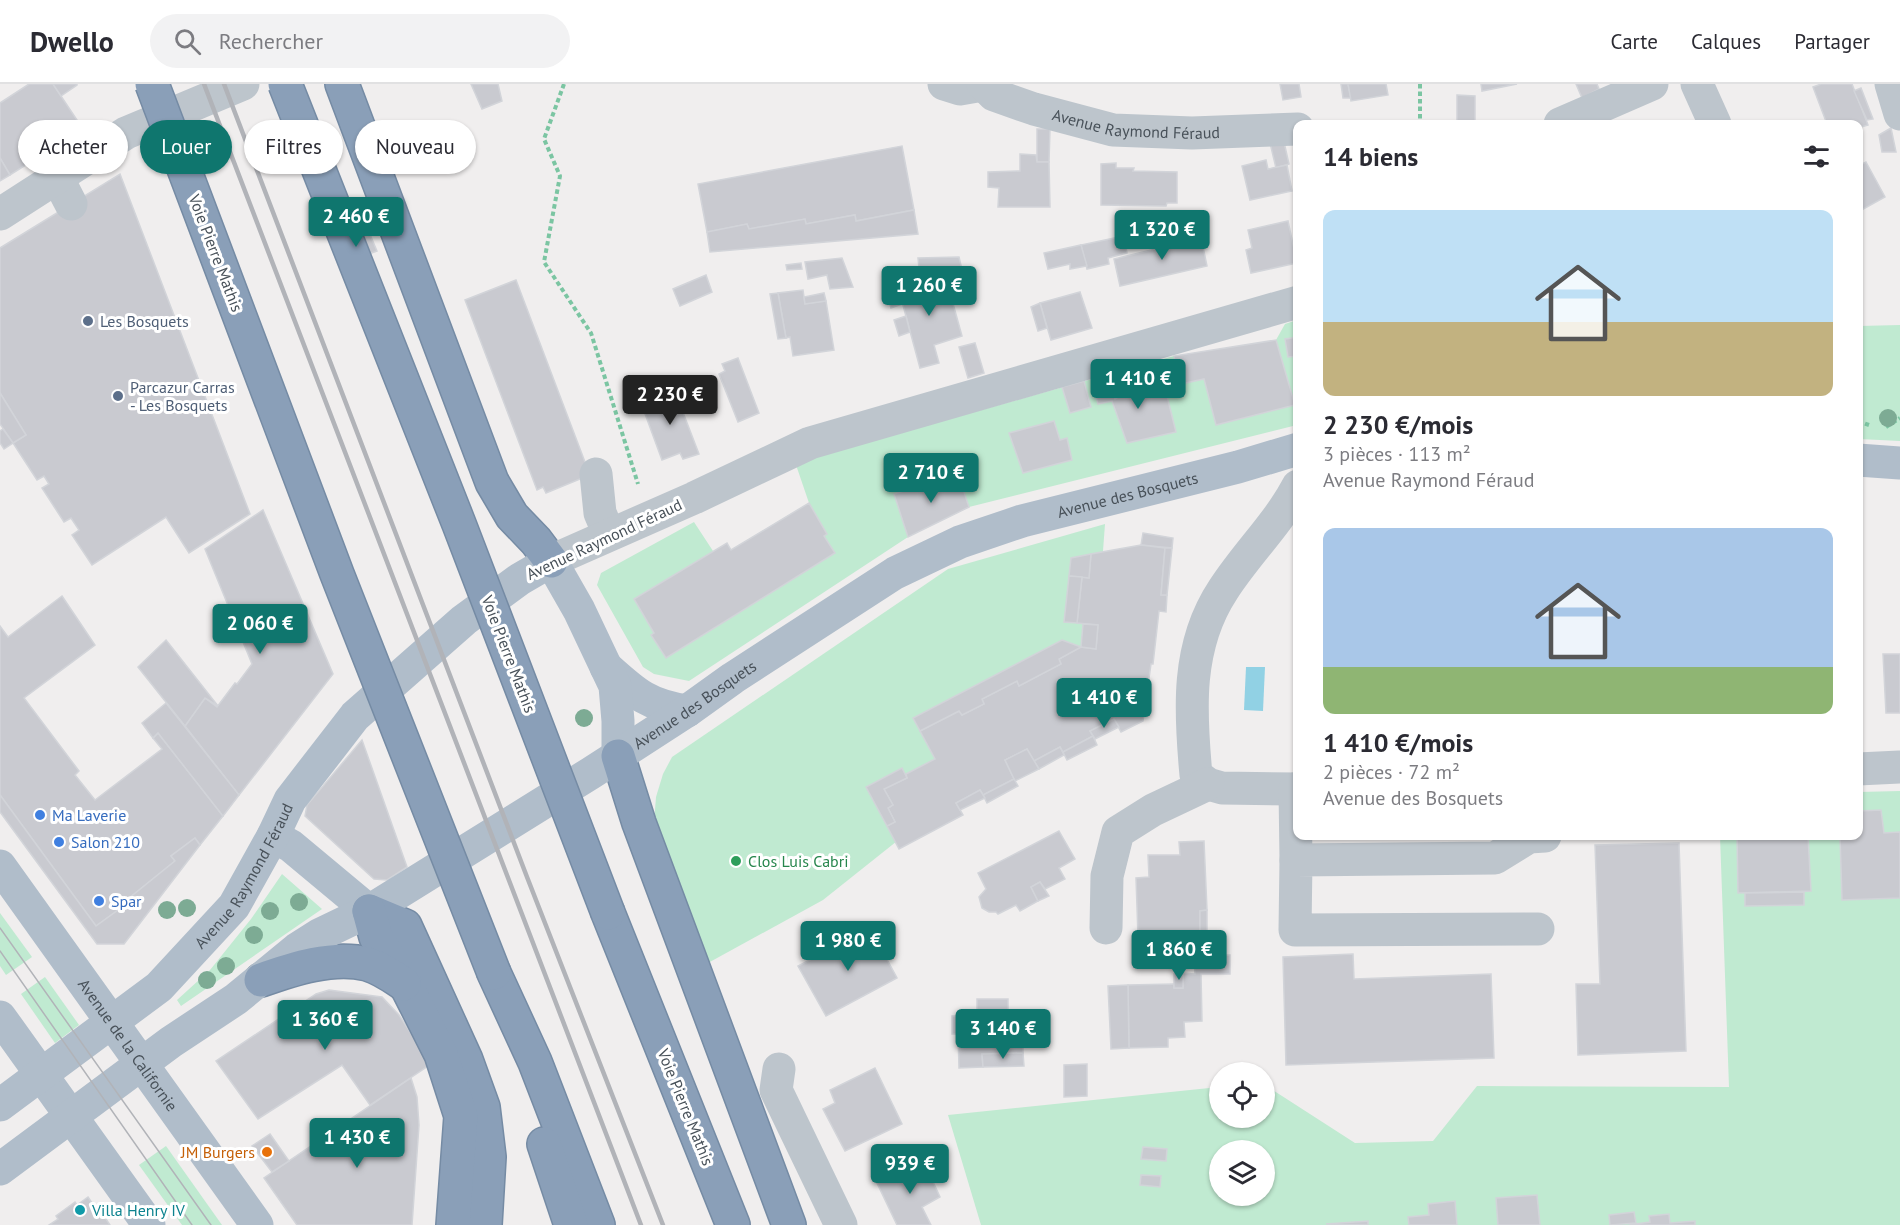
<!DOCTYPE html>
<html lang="fr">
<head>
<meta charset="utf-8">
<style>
  :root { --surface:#fff; --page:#f2f2f3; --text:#2b2b33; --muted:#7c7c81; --line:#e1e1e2; --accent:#0f766e }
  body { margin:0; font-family:"PT Sans",sans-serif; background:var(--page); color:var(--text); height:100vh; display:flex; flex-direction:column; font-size:22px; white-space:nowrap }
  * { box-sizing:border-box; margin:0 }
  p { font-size:20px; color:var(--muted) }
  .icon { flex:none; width:33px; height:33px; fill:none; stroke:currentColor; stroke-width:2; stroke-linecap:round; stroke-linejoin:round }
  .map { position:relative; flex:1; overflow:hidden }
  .drawer { position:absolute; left:1293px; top:36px; width:570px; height:720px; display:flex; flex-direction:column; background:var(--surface); border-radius:12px; box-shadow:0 2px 4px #0004 }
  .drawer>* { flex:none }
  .top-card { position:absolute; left:18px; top:36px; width:570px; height:54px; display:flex; gap:12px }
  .fabs { position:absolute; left:1209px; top:978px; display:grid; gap:12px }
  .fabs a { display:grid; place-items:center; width:66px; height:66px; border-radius:50%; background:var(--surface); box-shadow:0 2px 4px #0004; font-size:30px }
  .price { position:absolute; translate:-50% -51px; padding:0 14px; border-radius:6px; background:var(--accent); color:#fff; font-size:20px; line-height:39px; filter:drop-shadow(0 2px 3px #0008) }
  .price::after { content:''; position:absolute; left:50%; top:36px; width:18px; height:14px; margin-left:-9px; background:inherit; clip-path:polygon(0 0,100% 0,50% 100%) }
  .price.active { background:#222; color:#fff }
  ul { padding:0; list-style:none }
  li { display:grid; align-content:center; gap:12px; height:318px; padding:0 30px }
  li span { display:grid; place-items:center; height:186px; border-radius:12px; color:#555 }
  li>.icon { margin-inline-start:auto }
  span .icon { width:108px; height:108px; fill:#fffc; stroke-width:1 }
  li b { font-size:26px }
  h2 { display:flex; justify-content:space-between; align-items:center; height:72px; padding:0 30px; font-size:26px }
  .tag { padding:0 21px; border-radius:27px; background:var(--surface); box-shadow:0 2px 4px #0004; font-size:21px; line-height:54px }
  .tag.active { background:var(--accent); color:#fff }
  header { display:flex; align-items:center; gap:36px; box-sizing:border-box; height:84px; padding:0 30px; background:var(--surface); border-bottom:2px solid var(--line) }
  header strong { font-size:28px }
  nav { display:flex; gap:33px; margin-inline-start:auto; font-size:21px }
  .search { width:420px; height:54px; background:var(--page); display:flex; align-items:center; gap:15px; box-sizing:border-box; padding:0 21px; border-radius:33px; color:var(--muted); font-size:22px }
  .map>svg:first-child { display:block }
</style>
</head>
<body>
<header>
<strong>Dwello</strong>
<div class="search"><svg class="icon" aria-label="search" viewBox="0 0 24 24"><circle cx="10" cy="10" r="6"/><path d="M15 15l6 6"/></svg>Rechercher</div>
<nav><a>Carte</a><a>Calques</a><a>Partager</a></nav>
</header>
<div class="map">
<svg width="1900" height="1141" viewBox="0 0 1900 1141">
  <rect width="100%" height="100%" fill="#f0eeee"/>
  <!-- green -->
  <g fill="#c0ead1" fill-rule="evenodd">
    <polygon points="1297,236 1297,341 969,423 908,453 689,597 654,590 643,583 597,501 601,489 694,438 713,467 731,466 809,419 795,378 1174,272 1276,256 1285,240"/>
    <polygon points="1900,241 1900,357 1859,355 1859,242"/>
    <polygon points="1105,440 1093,601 823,816 708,879 654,739 656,713 663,690 672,673 948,485"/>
    <path d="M1900 707V1141H981L948 1031 1219 1003 1220 1034H1264L1265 1001 1355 1059 1433 1057 1477 1002 1729 1003 1720 752H1858L1859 708ZM1220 1066H1264V1112H1220Z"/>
    <polygon points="282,790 322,825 181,922 177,916 210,886 251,835"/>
    <polygon points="0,829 32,873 6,891 0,882"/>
    <polygon points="45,893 79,941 55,959 21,910"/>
    <polygon points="166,1062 222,1141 182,1141 139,1081"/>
  </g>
  <!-- water -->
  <polygon fill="#91d1e4" points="1246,583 1265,583 1263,627 1244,626"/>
  <!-- building -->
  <g fill="#c9cad0" stroke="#d2d4d9" stroke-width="1.5">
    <polygon points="29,0 53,0 83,45 10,91 0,74 0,19"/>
    <polygon points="53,0 77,0 77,1 61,12"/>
    <polygon points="471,0 498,0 502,17 482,25"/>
    <polygon points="1280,0 1299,0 1301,13 1283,16"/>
    <polygon points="1341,0 1348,0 1351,14 1343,14"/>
    <polygon points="1348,0 1386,0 1388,11 1351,17"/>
    <polygon points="1481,0 1517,0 1482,7"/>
    <polygon points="1576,0 1597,0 1599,5 1582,14"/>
    <polygon points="1821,0 1852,0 1868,41 1858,44 1858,40 1827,40 1813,3"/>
    <polygon points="1861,4 1873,35 1867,36 1854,7"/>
    <polygon points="1457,11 1475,12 1475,40 1457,39"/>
    <polygon points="1891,44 1896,68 1882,68 1879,51"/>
    <polygon points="1037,45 1050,45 1049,78 1037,78"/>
    <polygon points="1284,58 1289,80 1276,84 1270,59"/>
    <polygon points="902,62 914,126 856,137 855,131 806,140 805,135 749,145 747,140 707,148 698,100"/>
    <polygon points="1020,70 1036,71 1037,78 1049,78 1050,123 998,123 999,104 988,103 988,88 1020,87"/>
    <polygon points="0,74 10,91 0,97"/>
    <polygon points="1266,76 1268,85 1287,81 1292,107 1250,116 1242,82"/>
    <polygon points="1866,78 1885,113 1858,128 1858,82"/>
    <polygon points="1116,79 1116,84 1134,84 1133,87 1177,88 1177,119 1167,119 1166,122 1101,121 1101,80"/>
    <polygon points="120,90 250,430 189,469 166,433 92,481 72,451 79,446 71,434 64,438 42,404 49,400 44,392 37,396 13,359 26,351 0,309 0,164"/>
    <polygon points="914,126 918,150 710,168 707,148 747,140 749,145 805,135 806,140 855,131 856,137"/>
    <polygon points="1288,137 1297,179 1251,189 1246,166 1252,164 1248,146"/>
    <polygon points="369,148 377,167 342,180 334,161"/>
    <polygon points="1200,148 1207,182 1120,202 1114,175 1176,160 1174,154"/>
    <polygon points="1124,152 1127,169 1108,174 1109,180 1087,185 1081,161"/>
    <polygon points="1081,161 1087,182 1070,185 1070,180 1048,185 1044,169"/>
    <polygon points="959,173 968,211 959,213 951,185 919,184 918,174"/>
    <polygon points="842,174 853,203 830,205 827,191 808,195 805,178"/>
    <polygon points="801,179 802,185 787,186 786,181"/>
    <polygon points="706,191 712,208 680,222 673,205"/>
    <polygon points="944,191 947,198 931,202 930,196"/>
    <polygon points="915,195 916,199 930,196 931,202 947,198 962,252 934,261 939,279 920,284 897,199"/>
    <polygon points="516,196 588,386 585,393 546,409 543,403 537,406 465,216"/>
    <polygon points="897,199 902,220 891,224 885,203"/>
    <polygon points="803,206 805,220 826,217 834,266 793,272 790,253 786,254 778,209"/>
    <polygon points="1080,208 1092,244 1051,256 1040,219"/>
    <polygon points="778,209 786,254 778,255 770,210"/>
    <polygon points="824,209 826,217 805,220 804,213"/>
    <polygon points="1040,219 1047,244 1038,247 1031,223"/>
    <polygon points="906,232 910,248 899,252 894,236"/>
    <polygon points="1298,253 1298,272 1288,273 1285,255"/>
    <polygon points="1276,256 1295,321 1216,341 1204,295 1181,300 1174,272"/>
    <polygon points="975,259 984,289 968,294 959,263"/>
    <polygon points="738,274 759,329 738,338 719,290 725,287 722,280"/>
    <polygon points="1108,290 1115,315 1123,310 1164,300 1176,348 1127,359 1112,317 1098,320 1091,295"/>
    <polygon points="1162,293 1164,300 1145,304 1144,298"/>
    <polygon points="1084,297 1091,323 1070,329 1062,303"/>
    <polygon points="674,305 699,370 683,375 680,369 662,376 641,319"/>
    <polygon points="0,309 26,351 13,359 0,340"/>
    <polygon points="1054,337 1060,356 1067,354 1072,376 1023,389 1009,349"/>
    <polygon points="3,345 13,359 4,365 0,359 0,347"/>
    <polygon points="958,390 969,423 908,453 894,410"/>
    <polygon points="809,419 827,450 824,452 835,469 666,574 651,551 654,549 634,515 727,459 731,466"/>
    <polygon points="263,426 333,590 239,711 185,642 205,614 217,623 235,599 237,600 252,580 205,465"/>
    <polygon points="1143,449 1173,454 1172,464 1141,461"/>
    <polygon points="1141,461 1165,464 1161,511 1167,511 1166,528 1159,527 1153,580 1151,580 1143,637 1121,648 1114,635 1090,647 1093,652 1063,668 1060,663 1034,677 1027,665 1005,676 1014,695 983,711 980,706 956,719 963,731 899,765 887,742 895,738 888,724 893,721 884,705 907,694 906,690 935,675 920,647 959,627 962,631 984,620 982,615 1017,597 1019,602 1061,580 1059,575 1081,563 1096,565 1098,541 1077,539 1082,493 1089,494 1091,470"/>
    <polygon points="1165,464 1172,464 1167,511 1161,511"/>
    <polygon points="1091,470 1089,494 1069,492 1071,474"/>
    <polygon points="1069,492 1082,493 1077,539 1064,538"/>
    <polygon points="62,512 95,561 24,614 79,687 75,691 95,716 162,665 153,654 158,649 223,732 200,761 195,754 171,772 175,777 123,819 125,821 96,842 0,711 0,542 8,553"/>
    <polygon points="1083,540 1098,541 1096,565 1081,563"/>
    <polygon points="166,556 218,622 205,614 185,642 138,583"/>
    <polygon points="1062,556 1081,563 1059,575 1061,580 1019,602 1017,597 982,615 984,620 962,631 959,627 920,647 913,634"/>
    <polygon points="1883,570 1900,570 1900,629 1886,629"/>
    <polygon points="166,619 239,711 223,732 158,649 153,654 142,639"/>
    <polygon points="1114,635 1119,643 1095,655 1090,647"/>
    <polygon points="1093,652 1097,661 1067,676 1063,668"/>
    <polygon points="362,656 407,783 387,796 374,795 305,732 307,721"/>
    <polygon points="1060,663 1064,671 1039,685 1034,677"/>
    <polygon points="1027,665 1039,685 1015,697 1005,676"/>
    <polygon points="902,684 907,694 884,705 893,721 888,724 895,738 887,742 866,703"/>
    <polygon points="1014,695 1018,702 987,719 983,711"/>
    <polygon points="980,706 985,714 960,726 956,719"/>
    <polygon points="0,711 96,842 125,821 123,819 175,777 171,772 195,754 200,761 124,860 97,860 0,728"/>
    <polygon points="1881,726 1884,749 1900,748 1900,814 1842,816 1840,752 1858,752 1858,727"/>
    <polygon points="1059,747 1075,775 1059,784 1065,795 1045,805 1040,798 1031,803 1038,817 1020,827 1016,821 998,830 996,828 989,828 982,824 979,813 986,805 978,789"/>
    <polygon points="1737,752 1808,752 1811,807 1738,809"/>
    <polygon points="1204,757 1207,826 1200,827 1200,850 1138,852 1136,794 1149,793 1148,771 1180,771 1179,758"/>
    <polygon points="1679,759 1686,967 1578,971 1576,900 1600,900 1595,761"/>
    <polygon points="1040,798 1049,812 1038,817 1031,803"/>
    <polygon points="1804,808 1804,821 1745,822 1745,809"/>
    <polygon points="1207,826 1207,850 1200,850 1200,827"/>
    <polygon points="870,844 897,894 826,932 798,882"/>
    <polygon points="1353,870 1354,895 1491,890 1494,974 1286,981 1283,873"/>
    <polygon points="1230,871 1230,890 1201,890 1202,937 1184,938 1185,953 1168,954 1168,963 1129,964 1128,901 1174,900 1174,904 1183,904 1183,889 1195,890 1194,872"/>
    <polygon points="1183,889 1183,904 1174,904 1174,890"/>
    <polygon points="1128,901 1129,964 1111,965 1108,902"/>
    <polygon points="329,906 382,913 399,931 431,980 370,1021 342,981 258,1035 216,977 316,910"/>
    <polygon points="977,915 1008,915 1008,926 1028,926 1029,947 1023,947 1023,969 982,970 983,983 959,984 958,950 952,950 952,932 977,931"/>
    <polygon points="1023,969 1024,982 983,983 982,970"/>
    <polygon points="1087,980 1087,1012 1064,1013 1064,981"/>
    <polygon points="875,984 902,1040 845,1067 823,1025 835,1019 830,1006"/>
    <polygon points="411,994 417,1013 419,1041 412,1141 297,1141 264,1094"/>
    <polygon points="270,1050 289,1077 272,1088 252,1062"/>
    <polygon points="1143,1063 1167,1065 1166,1077 1141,1075"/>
    <polygon points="923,1076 940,1113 922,1123 931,1141 897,1141 877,1099"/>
    <polygon points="1141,1091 1161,1092 1160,1103 1140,1101"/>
    <polygon points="1537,1111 1540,1141 1498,1141 1496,1114"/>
    <polygon points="88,1113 102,1134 104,1132 110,1141 49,1141 58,1135 56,1132 75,1118 77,1121"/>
    <polygon points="1455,1117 1457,1141 1409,1141 1408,1133 1429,1131 1428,1120"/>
    <polygon points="1634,1128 1636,1139 1610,1141 1609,1131"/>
    <polygon points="1669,1130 1670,1139 1695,1137 1695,1141 1629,1141 1650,1138 1649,1132"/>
    <polygon points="1368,1137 1368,1141 1326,1140"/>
  </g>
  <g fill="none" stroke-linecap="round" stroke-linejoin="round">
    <!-- highway casing -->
    <g stroke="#758ba4" stroke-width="36">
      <g id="highway">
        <polyline points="342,0 492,398 512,432 536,457 551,477"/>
        <polyline points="618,672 639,739 789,1141"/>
        <polyline points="369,827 405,842 466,976 483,1023 489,1073 485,1141"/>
        <polyline points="369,827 376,853 406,901 441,970 461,1032 453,1141"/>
        <polyline points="608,829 733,1141"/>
        <polyline points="494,889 535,978 598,1141"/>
        <path d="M261 896C292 885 334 871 367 880 381 884 392 892 404 900"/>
        <polyline points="544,1060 571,1141"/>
      </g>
    </g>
    <!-- path -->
    <g stroke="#7bc5a2" stroke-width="4" stroke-dasharray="4.5 3" stroke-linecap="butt">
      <polyline points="564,0 544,55 560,92 544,178 591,249 638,400"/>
      <polyline points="1420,0 1420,40"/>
      <polyline points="1858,337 1869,341"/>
      <polyline points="1886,343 1900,334"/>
    </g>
    <!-- minor -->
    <g stroke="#bdc5cc" stroke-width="33">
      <polyline points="944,0 960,5 983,1"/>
      <path id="s1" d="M983 0 994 11 1034 25 1113 46 1192 49 1298 45"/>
      <polyline points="1697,0 1715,40"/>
      <polyline points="1891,0 1900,30"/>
      <polyline points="1560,40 1652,0"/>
      <polyline points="57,93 71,120"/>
      <polyline points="0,130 126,49 243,0"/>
      <polyline points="596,390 600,429 609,450"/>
      <path d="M1298 402C1278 440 1246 470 1223 506 1186 562 1190 627 1196 691L1208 700 1222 704 1298 705"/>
      <polyline points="551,477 694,414 810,359 1298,218"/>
      <polyline points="1858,685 1900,683"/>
      <polyline points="1295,705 1296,776"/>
      <polyline points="1106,844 1107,792 1118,748 1153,726 1208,700"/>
      <polyline points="1538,845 1295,846 1296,776 1495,774 1529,753 1545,752"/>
      <polyline points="779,985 776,1006 841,1141"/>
    </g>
    <!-- major -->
    <g stroke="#b0bdca" stroke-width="33">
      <polyline points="1858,376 1900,379"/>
      <path d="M606 583C635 609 647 621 687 627"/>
      <polyline points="273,752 291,762 369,827"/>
      <path id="s2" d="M0 782 257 1141"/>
      <polyline points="0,933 149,1141"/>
      <path id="s3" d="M0 1021 159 903 234 822 273 752 290 716 355 632 464 536 520 495 551 477 579 526 615 602 618 637V672"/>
      <path id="s4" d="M0 1085 171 958 236 915 297 865 319 851 369 827 591 689 687 627 733 594 895 489 960 458 1022 437 1238 383 1298 365"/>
    </g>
    <!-- highway -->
    <use href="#highway" stroke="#8a9fb8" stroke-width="33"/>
    <!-- tram -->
    <g stroke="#b1b3b8" stroke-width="1.5">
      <polyline points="0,844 211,1141"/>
      <polyline points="0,867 192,1141"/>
    </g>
    <!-- rail -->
    <g stroke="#b1b3b8" stroke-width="4.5">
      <polyline points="204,0 641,1141"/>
      <polyline points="224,0 527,793 663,1141"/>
    </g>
    <!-- highway-bridge casing -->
    <g stroke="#758ba4" stroke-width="36" stroke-linecap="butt">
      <g id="highway-bridge">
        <polyline points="152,0 337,490 494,889"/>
        <polyline points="285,0 459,440 608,829"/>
      </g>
    </g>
    <!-- highway-bridge -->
    <use href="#highway-bridge" stroke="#8a9fb8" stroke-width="33"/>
  </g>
  <!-- trees -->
  <g fill="#7dab94">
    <circle cx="1888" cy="334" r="9"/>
    <circle cx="584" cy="634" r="9"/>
    <circle cx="299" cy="818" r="9"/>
    <circle cx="187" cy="824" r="9"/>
    <circle cx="167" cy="826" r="9"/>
    <circle cx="270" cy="827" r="9"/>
    <circle cx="254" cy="851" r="9"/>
    <circle cx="226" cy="882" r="9"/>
    <circle cx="207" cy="896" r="9"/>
  </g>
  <!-- markers -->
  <g fill="#5c6f8a" stroke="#fff" stroke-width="2">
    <circle cx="88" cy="237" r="6"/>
    <circle cx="118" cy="312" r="6"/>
  </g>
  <g fill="#3f7fe0" stroke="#fff" stroke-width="2">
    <circle cx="40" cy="731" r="6"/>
    <circle cx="59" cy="758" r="6"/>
    <circle cx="99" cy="817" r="6"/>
  </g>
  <circle fill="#2e9e5b" stroke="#fff" stroke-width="2" cx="736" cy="777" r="6"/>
  <circle fill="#e8710a" stroke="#fff" stroke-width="2" cx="267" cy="1068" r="6"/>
  <circle fill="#0f9aa8" stroke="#fff" stroke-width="2" cx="80" cy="1126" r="6"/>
  <g text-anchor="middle" stroke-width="6" stroke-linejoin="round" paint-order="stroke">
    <!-- street labels -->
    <g font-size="16" fill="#485159" stroke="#fff">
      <text dy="6" stroke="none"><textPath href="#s1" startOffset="162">Avenue Raymond Féraud</textPath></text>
      <text transform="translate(216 169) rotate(69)" y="6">Voie Pierre Mathis</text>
      <text dy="6" stroke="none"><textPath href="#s4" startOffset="1323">Avenue des Bosquets</textPath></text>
      <text transform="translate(604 455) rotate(-25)" y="6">Avenue Raymond Féraud</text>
      <text transform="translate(509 570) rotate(69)" y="6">Voie Pierre Mathis</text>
      <text dy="6" stroke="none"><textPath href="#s4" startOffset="837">Avenue des Bosquets</textPath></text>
      <text dy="6" stroke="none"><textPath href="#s3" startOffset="339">Avenue Raymond Féraud</textPath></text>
      <text dy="6" stroke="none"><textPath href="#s2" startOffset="220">Avenue de la Californie</textPath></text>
      <text transform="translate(686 1023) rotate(68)" y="6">Voie Pierre Mathis</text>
    </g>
    <!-- service labels -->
    <g font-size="16" fill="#4e5e75" stroke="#fff" text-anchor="start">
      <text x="100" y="243">Les Bosquets</text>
      <text x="130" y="309">Parcazur Carras<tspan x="130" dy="18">- Les Bosquets</tspan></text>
    </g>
    <!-- shop labels -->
    <g font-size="16" fill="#366cbe" stroke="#fff" text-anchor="start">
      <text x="52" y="737">Ma Laverie</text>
      <text x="71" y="764">Salon 210</text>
      <text x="111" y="823">Spar</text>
    </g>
    <!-- leisure labels -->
    <g font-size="16" fill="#27864d" stroke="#fff" text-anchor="start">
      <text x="748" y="783">Clos Luis Cabri</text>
    </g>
    <!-- food labels -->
    <g font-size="16" fill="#c56008" stroke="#fff" text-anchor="end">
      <text x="255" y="1074">JM Burgers</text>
    </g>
    <!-- culture labels -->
    <g font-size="16" fill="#0d838f" stroke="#fff" text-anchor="start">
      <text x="92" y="1132">Villa Henry IV</text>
    </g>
  </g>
</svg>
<div class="fabs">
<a><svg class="icon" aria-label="locate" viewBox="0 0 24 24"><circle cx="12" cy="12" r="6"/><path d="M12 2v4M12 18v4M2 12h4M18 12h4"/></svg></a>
<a><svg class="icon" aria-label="layers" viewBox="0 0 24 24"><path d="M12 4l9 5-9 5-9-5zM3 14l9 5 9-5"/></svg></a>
</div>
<b class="price" style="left:356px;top:164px">2 460 €</b>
<b class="price" style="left:1162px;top:177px">1 320 €</b>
<b class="price" style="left:929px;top:233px">1 260 €</b>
<b class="price" style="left:1138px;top:326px">1 410 €</b>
<b class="price active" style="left:670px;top:342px">2 230 €</b>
<b class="price" style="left:931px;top:420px">2 710 €</b>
<b class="price" style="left:260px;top:571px">2 060 €</b>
<b class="price" style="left:1104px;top:645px">1 410 €</b>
<b class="price" style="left:848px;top:888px">1 980 €</b>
<b class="price" style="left:1179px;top:897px">1 860 €</b>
<b class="price" style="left:325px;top:967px">1 360 €</b>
<b class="price" style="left:1003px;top:976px">3 140 €</b>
<b class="price" style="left:357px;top:1085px">1 430 €</b>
<b class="price" style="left:910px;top:1111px">939 €</b>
<div class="top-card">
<a class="tag">Acheter</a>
<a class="tag active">Louer</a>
<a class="tag">Filtres</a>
<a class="tag">Nouveau</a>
</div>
<section class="drawer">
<h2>14 biens<svg class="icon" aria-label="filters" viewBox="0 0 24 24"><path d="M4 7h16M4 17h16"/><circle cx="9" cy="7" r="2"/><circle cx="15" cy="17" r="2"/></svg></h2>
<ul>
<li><span style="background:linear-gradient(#bfe0f5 60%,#c2b280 0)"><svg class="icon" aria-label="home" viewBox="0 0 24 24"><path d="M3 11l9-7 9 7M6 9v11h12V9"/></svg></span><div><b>2 230 €/mois</b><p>3 pièces · 113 m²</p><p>Avenue Raymond Féraud</p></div></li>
<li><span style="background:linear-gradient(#a9c7e8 75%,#8fb573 0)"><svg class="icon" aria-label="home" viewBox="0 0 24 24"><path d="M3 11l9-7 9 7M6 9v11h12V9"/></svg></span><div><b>1 410 €/mois</b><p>2 pièces · 72 m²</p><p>Avenue des Bosquets</p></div></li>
</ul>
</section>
</div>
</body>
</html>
